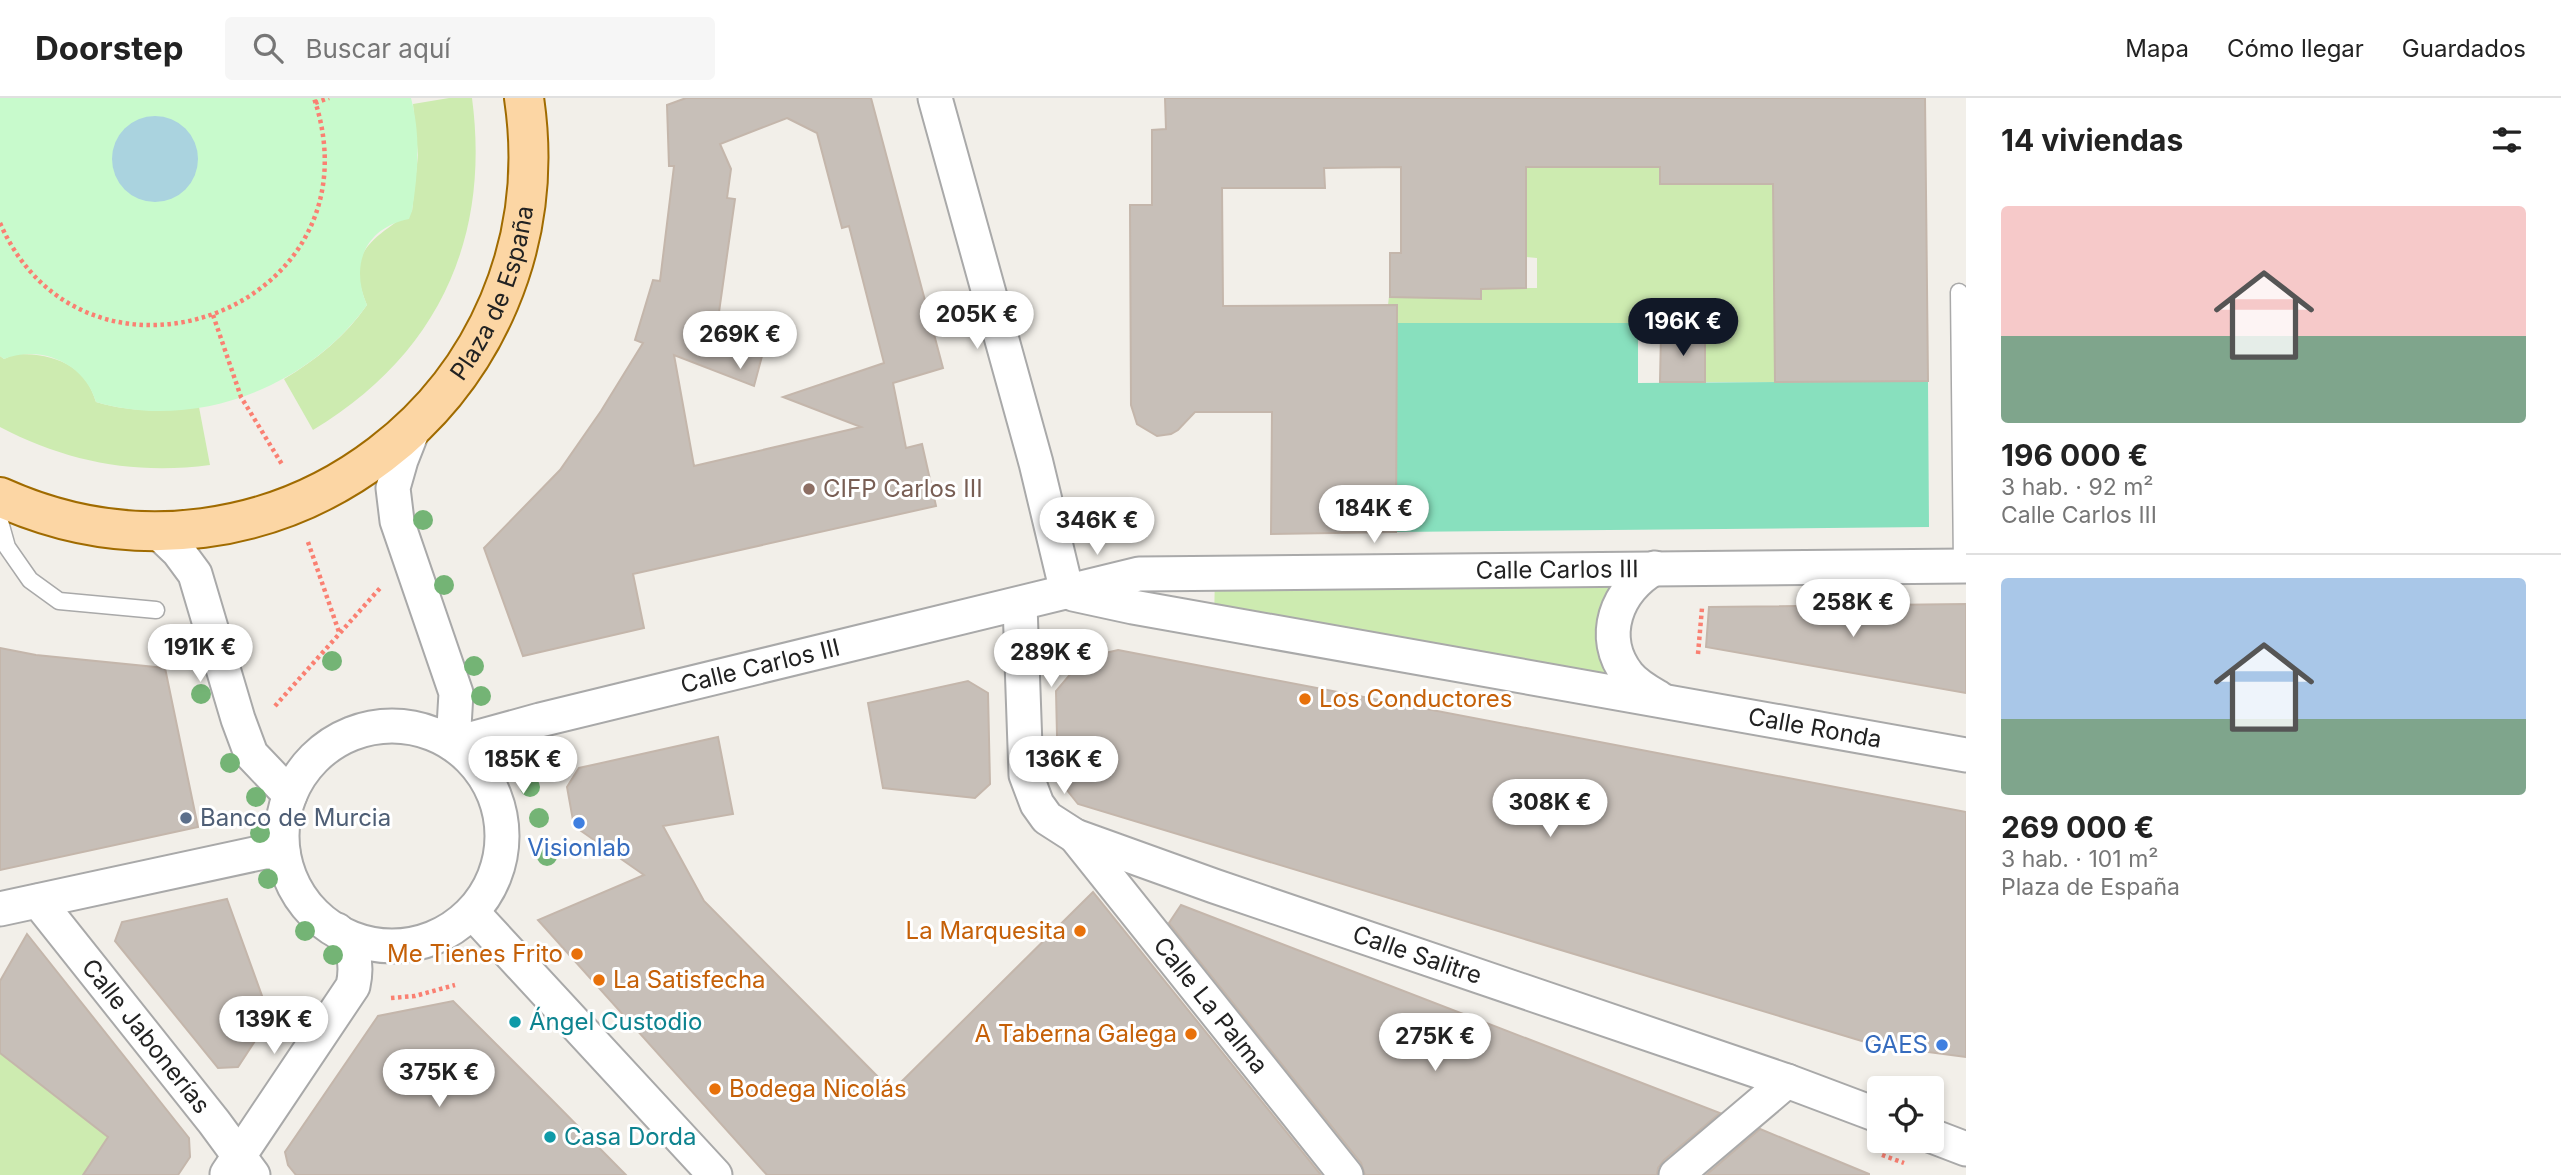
<!DOCTYPE html>
<html lang="es">
<head>
<meta charset="utf-8">
<style>
  :root { --surface:#fff; --page:#f6f6f6; --text:#222; --muted:#767676; --line:#e0e0e0; --accent:#111827 }
  body { margin:0; font-family:Inter,sans-serif; background:var(--page); color:var(--text); height:100vh; display:flex; flex-direction:column; font-size:26px; white-space:nowrap }
  * { box-sizing:border-box; margin:0 }
  p { font-size:23px; color:var(--muted) }
  .icon { flex:none; width:38px; height:38px; fill:none; stroke:currentColor; stroke-width:2; stroke-linecap:round; stroke-linejoin:round }
  .map { position:relative; flex:1; overflow:hidden }
  .side { display:flex; flex-direction:column; background:var(--surface); width:595px }
  .side>* { flex:none }
  .tools { position:absolute; left:1867px; top:978px; display:grid; gap:14px }
  .tools a { display:grid; place-items:center; width:77px; height:77px; border-radius:7px; background:var(--surface); box-shadow:0 4px 10px #0003; font-size:35px }
  .price { position:absolute; translate:-50% -60px; padding:0 16px; border-radius:24px; background:#fff; color:#222; font-size:23px; line-height:46px; filter:drop-shadow(0 2px 4px #0008) }
  .price::after { content:''; position:absolute; left:50%; top:42px; width:21px; height:16px; margin-left:-10px; background:inherit; clip-path:polygon(0 0,100% 0,50% 100%) }
  .price.active { background:var(--accent); color:#fff }
  ul { padding:0; list-style:none }
  li { display:grid; align-content:center; gap:14px; height:371px; padding:0 35px }
  li+li { border-top:2px solid var(--line) }
  li span { display:grid; place-items:center; height:217px; border-radius:7px; color:#555 }
  li>.icon { margin-inline-start:auto }
  span .icon { width:126px; height:126px; fill:#fffc; stroke-width:1 }
  li b { font-size:30px }
  h2 { display:flex; justify-content:space-between; align-items:center; height:84px; padding:0 35px; font-size:30px }
  header { display:flex; align-items:center; gap:42px; box-sizing:border-box; height:98px; padding:0 35px; background:var(--surface); border-bottom:2px solid var(--line) }
  header strong { font-size:33px }
  nav { display:flex; gap:38px; margin-inline-start:auto; font-size:24px }
  .search { width:490px; height:63px; background:var(--page); display:flex; align-items:center; gap:18px; box-sizing:border-box; padding:0 24px; border-radius:7px; color:var(--muted); font-size:26px }
  main { display:flex; flex:1; min-height:0 }
  .map>svg:first-child { display:block }
</style>
</head>
<body>
<header>
<strong>Doorstep</strong>
<div class="search"><svg class="icon" aria-label="search" viewBox="0 0 24 24"><circle cx="10" cy="10" r="6"/><path d="M15 15l6 6"/></svg>Buscar aquí</div>
<nav><a>Mapa</a><a>Cómo llegar</a><a>Guardados</a></nav>
</header>
<main>
<div class="map">
<svg width="1966" height="1077" viewBox="0 0 1966 1077">
  <rect width="100%" height="100%" fill="#f2efe9"/>
  <!-- grass -->
  <g fill="#cdebb0">
    <path d="M449 0H472C491 143 436 258 313 332L284 281C316 262 346 238 367 207 344 152 374 141 412 113L418 57 413 6Z"/>
    <polygon points="1472,68 1660,69 1660,86 1773,87 1775,284 1705,284 1705,236 1661,235 1661,226 1397,225 1388,207 1390,190 1537,190 1537,160 1526,159"/>
    <path d="M15 256C51 255 85 265 96 304 129 314 165 314 199 309L210 367C135 377 67 364 0 329V258L4 261Z"/>
    <polygon points="1655,470 1621,501 1640,589 1214,523 1215,476"/>
    <polygon points="0,955 152,1073 88,1077 0,1077"/>
  </g>
  <!-- park -->
  <path fill="#c8facc" d="M0 0H411C421 38 418 75 412 113L409 121C364 130 350 168 367 207 308 290 194 333 96 304 85 265 40 246 4 261L0 258Z"/>
  <!-- pitch -->
  <polygon fill="#88e0be" points="1397,225 1638,225 1638,285 1928,283 1929,429 1396,434"/>
  <!-- water -->
  <circle fill="#aad3df" cx="155" cy="61" r="43"/>
  <!-- building -->
  <g fill="#c7bfb8" stroke="#c4b6ab" stroke-width="2" fill-rule="evenodd">
    <path d="M686 0H871L943 270 893 285 906 350 922 346 936 408 633 476 644 530 523 558 484 450 560 372 601 313 643 245 635 242 653 182 660 183 674 68H669L667 7ZM787 20 817 35 842 130 849 128 884 265 783 299 861 329 694 368 674 257 754 288 769 232 757 228 758 225 719 214 735 101 727 100 731 71 720 46Z"/>
    <polygon points="1165,0 1925,0 1928,283 1775,284 1773,86 1660,86 1660,69 1526,69 1526,190 1481,191 1481,201 1390,199 1390,155 1401,155 1401,69 1324,70 1325,90 1222,90 1223,208 1397,207 1396,434 1271,436 1272,314 1195,314 1178,332 1171,336 1157,338 1137,326 1131,307 1130,107 1152,107 1152,32 1166,31"/>
    <polygon points="1661,235 1705,236 1705,284 1660,284"/>
    <polygon points="1966,506 1966,595 1706,549 1709,509"/>
    <polygon points="0,550 36,557 165,570 198,729 0,772"/>
    <polygon points="1118,552 1966,714 1966,959 1875,947 1078,706 1058,681 1056,593 1084,560"/>
    <polygon points="968,583 988,595 990,686 975,700 883,690 868,605"/>
    <polygon points="718,639 733,716 663,728 704,803 892,993 1093,794 1321,1077 767,1077 538,822 644,777 574,728 567,689 579,670"/>
    <polygon points="227,801 270,920 238,969 218,970 115,843 122,824"/>
    <polygon points="1181,807 1642,985 1720,1015 1664,1062 1658,1070 1657,1077 1365,1077 1361,1065 1169,825"/>
    <polygon points="27,836 189,1040 190,1059 178,1077 83,1077 108,1039 0,955 0,883"/>
    <polygon points="453,903 551,1001 626,1077 296,1077 288,1067 285,1054 378,918"/>
    <polygon points="1760,1031 1869,1076 1869,1077 1706,1077"/>
  </g>
  <g fill="none" stroke-linecap="round" stroke-linejoin="round">
    <!-- lane casing -->
    <g stroke="#a9a9a9" stroke-width="19">
      <g id="lane">
        <polyline points="1959,194 1962,468"/>
        <polyline points="0,424 7,449 30,482 59,503 156,512"/>
      </g>
    </g>
    <!-- street casing -->
    <g stroke="#a9a9a9" stroke-width="37">
      <g id="street">
        <polyline points="935,0 1036,365 1067,494"/>
        <polyline points="414,329 401,362 393,390 397,423 456,595 453,646"/>
        <polyline points="157,433 178,453 195,476 238,621 251,656 290,697"/>
        <path d="M1655 470C1617 491 1598 539 1628 577 1636 587 1647 593 1659 600"/>
        <path id="s1" d="M1073 496 1133 509 1966 657"/>
        <path id="s2" d="M1020 507 1026 677 1037 706 1047 720 1075 738 1214 788 1787 983 1880 1018"/>
        <circle cx="392" cy="738" r="110"/>
        <path id="s3" d="M453 646 540 622 1139 476 1966 468"/>
        <path id="s4" d="M1075 738 1346 1077"/>
        <path id="s5" d="M38 803 214 1024 253 1077"/>
        <polyline points="0,811 264,754 283,754"/>
        <polyline points="472,814 715,1077"/>
        <polyline points="1932,1038 1966,1051"/>
        <path d="M227 1076 353 888C358 865 354 849 337 832"/>
        <polyline points="1676,1077 1787,983"/>
      </g>
    </g>
    <!-- primary casing -->
    <g stroke="#a06b00" stroke-width="42">
      <g id="primary">
        <path id="s6" d="M0 399C273 522 568 295 524 0"/>
      </g>
    </g>
    <!-- path -->
    <g stroke="#fa8072" stroke-width="4.5" stroke-dasharray="3.5 3.5" stroke-linecap="butt">
      <polyline points="315,5 329,0"/>
      <path d="M0 125C85 320 385 212 314 0"/>
      <polyline points="213,217 241,299 283,368"/>
      <polyline points="308,444 339,534"/>
      <polyline points="1698,556 1702,510"/>
      <polyline points="275,608 381,489"/>
      <polyline points="391,900 415,898 455,887"/>
      <polyline points="1882,1057 1904,1065"/>
    </g>
    <!-- lane -->
    <use href="#lane" stroke="#fff" stroke-width="16"/>
    <!-- street -->
    <use href="#street" stroke="#fff" stroke-width="33"/>
    <!-- primary -->
    <use href="#primary" stroke="#fcd6a4" stroke-width="38"/>
  </g>
  <!-- trees -->
  <g fill="#74b475">
    <circle cx="423" cy="422" r="10"/>
    <circle cx="444" cy="487" r="10"/>
    <circle cx="173" cy="538" r="10"/>
    <circle cx="332" cy="563" r="10"/>
    <circle cx="474" cy="568" r="10"/>
    <circle cx="201" cy="596" r="10"/>
    <circle cx="481" cy="598" r="10"/>
    <circle cx="517" cy="659" r="10"/>
    <circle cx="230" cy="665" r="10"/>
    <circle cx="530" cy="689" r="10"/>
    <circle cx="256" cy="699" r="10"/>
    <circle cx="539" cy="720" r="10"/>
    <circle cx="260" cy="735" r="10"/>
    <circle cx="547" cy="758" r="10"/>
    <circle cx="268" cy="781" r="10"/>
    <circle cx="305" cy="833" r="10"/>
    <circle cx="333" cy="857" r="10"/>
  </g>
  <!-- markers -->
  <circle fill="#8d6e63" stroke="#fff" stroke-width="2.5" cx="809" cy="391" r="7"/>
  <g fill="#e8710a" stroke="#fff" stroke-width="2.5">
    <circle cx="1305" cy="601" r="7"/>
    <circle cx="1080" cy="833" r="7"/>
    <circle cx="577" cy="856" r="7"/>
    <circle cx="599" cy="882" r="7"/>
    <circle cx="1191" cy="936" r="7"/>
    <circle cx="715" cy="991" r="7"/>
  </g>
  <circle fill="#5c6f8a" stroke="#fff" stroke-width="2.5" cx="186" cy="720" r="7"/>
  <g fill="#3f7fe0" stroke="#fff" stroke-width="2.5">
    <circle cx="579" cy="725" r="7"/>
    <circle cx="1942" cy="947" r="7"/>
  </g>
  <g fill="#0f9aa8" stroke="#fff" stroke-width="2.5">
    <circle cx="515" cy="924" r="7"/>
    <circle cx="550" cy="1039" r="7"/>
  </g>
  <g text-anchor="middle" stroke-width="6" stroke-linejoin="round" paint-order="stroke">
    <!-- street labels -->
    <g font-size="24" fill="#222" stroke="#fff">
      <text dy="8" stroke="none"><textPath href="#s6" startOffset="604">Plaza de España</textPath></text>
      <text dy="8" stroke="none"><textPath href="#s3" startOffset="1125">Calle Carlos III</textPath></text>
      <text dy="8" stroke="none"><textPath href="#s3" startOffset="317">Calle Carlos III</textPath></text>
      <text dy="8" stroke="none"><textPath href="#s1" startOffset="754">Calle Ronda</textPath></text>
      <text dy="8" stroke="none"><textPath href="#s2" startOffset="614">Calle Salitre</textPath></text>
      <text dy="8" stroke="none"><textPath href="#s4" startOffset="217">Calle La Palma</textPath></text>
      <text dy="8" stroke="none"><textPath href="#s5" startOffset="173">Calle Jabonerías</textPath></text>
    </g>
    <!-- education labels -->
    <g font-size="24" fill="#785e54" stroke="#fff" text-anchor="start">
      <text x="823" y="399">CIFP Carlos III</text>
    </g>
    <!-- food labels -->
    <g font-size="24" fill="#c56008" stroke="#fff" text-anchor="start">
      <text x="1319" y="609">Los Conductores</text>
      <text x="1066" y="841" text-anchor="end">La Marquesita</text>
      <text x="563" y="864" text-anchor="end">Me Tienes Frito</text>
      <text x="613" y="890">La Satisfecha</text>
      <text x="1177" y="944" text-anchor="end">A Taberna Galega</text>
      <text x="729" y="999">Bodega Nicolás</text>
    </g>
    <!-- service labels -->
    <g font-size="24" fill="#4e5e75" stroke="#fff" text-anchor="start">
      <text x="200" y="728">Banco de Murcia</text>
    </g>
    <!-- shop labels -->
    <g font-size="24" fill="#366cbe" stroke="#fff">
      <text x="579" y="758">Visionlab</text>
      <text x="1928" y="955" text-anchor="end">GAES</text>
    </g>
    <!-- culture labels -->
    <g font-size="24" fill="#0d838f" stroke="#fff" text-anchor="start">
      <text x="529" y="932">Ángel Custodio</text>
      <text x="564" y="1047">Casa Dorda</text>
    </g>
  </g>
</svg>
<div class="tools">
<a><svg class="icon" aria-label="locate" viewBox="0 0 24 24"><circle cx="12" cy="12" r="6"/><path d="M12 2v4M12 18v4M2 12h4M18 12h4"/></svg></a>
</div>
<b class="price" style="left:977px;top:253px">205K €</b>
<b class="price active" style="left:1683px;top:260px">196K €</b>
<b class="price" style="left:740px;top:273px">269K €</b>
<b class="price" style="left:1374px;top:447px">184K €</b>
<b class="price" style="left:1097px;top:459px">346K €</b>
<b class="price" style="left:1853px;top:541px">258K €</b>
<b class="price" style="left:200px;top:586px">191K €</b>
<b class="price" style="left:1051px;top:591px">289K €</b>
<b class="price" style="left:523px;top:698px">185K €</b>
<b class="price" style="left:1064px;top:698px">136K €</b>
<b class="price" style="left:1550px;top:741px">308K €</b>
<b class="price" style="left:274px;top:958px">139K €</b>
<b class="price" style="left:1435px;top:975px">275K €</b>
<b class="price" style="left:439px;top:1011px">375K €</b>
</div>
<section class="side">
<h2>14 viviendas<svg class="icon" aria-label="filters" viewBox="0 0 24 24"><path d="M4 7h16M4 17h16"/><circle cx="9" cy="7" r="2"/><circle cx="15" cy="17" r="2"/></svg></h2>
<ul>
<li><span style="background:linear-gradient(#f6c9c9 60%,#7fa58c 0)"><svg class="icon" aria-label="home" viewBox="0 0 24 24"><path d="M3 11l9-7 9 7M6 9v11h12V9"/></svg></span><div><b>196 000 €</b><p>3 hab. · 92 m²</p><p>Calle Carlos III</p></div></li>
<li><span style="background:linear-gradient(#a9c7e8 65%,#7fa58c 0)"><svg class="icon" aria-label="home" viewBox="0 0 24 24"><path d="M3 11l9-7 9 7M6 9v11h12V9"/></svg></span><div><b>269 000 €</b><p>3 hab. · 101 m²</p><p>Plaza de España</p></div></li>
</ul>
</section>
</main>
</body>
</html>
